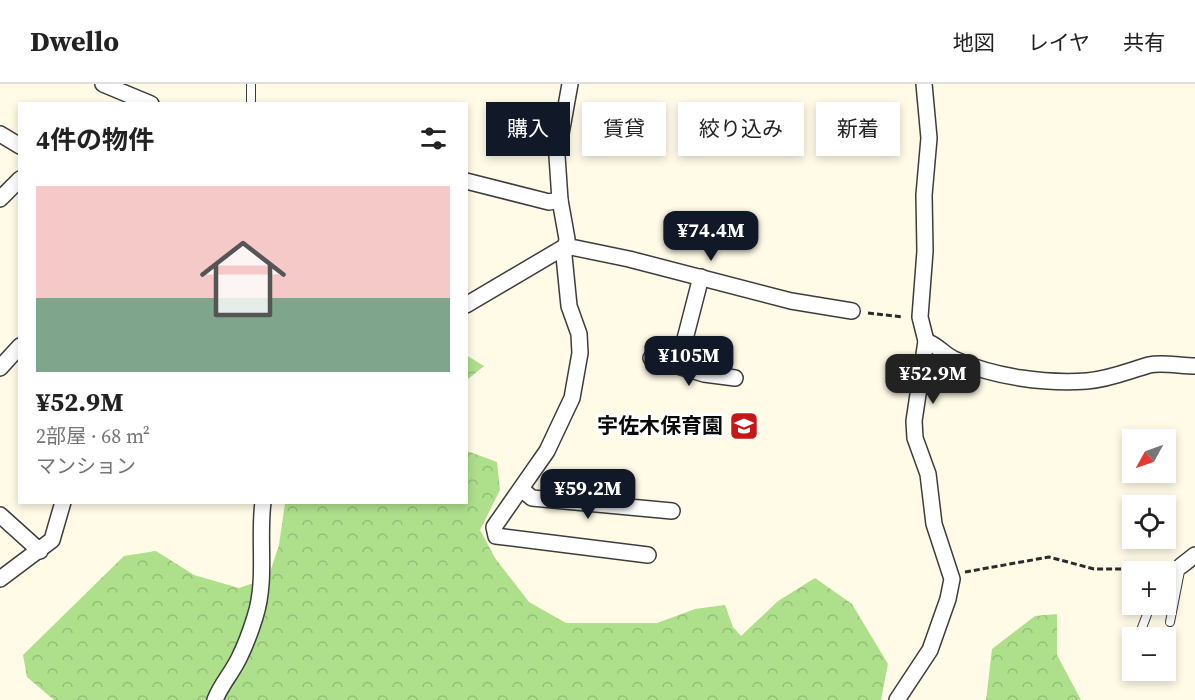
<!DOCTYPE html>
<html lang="ja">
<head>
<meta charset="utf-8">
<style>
  :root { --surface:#fff; --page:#f2f2f2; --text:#222; --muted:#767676; --line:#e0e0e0; --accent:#111827 }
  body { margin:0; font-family:"Source Serif 4","Noto Sans JP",serif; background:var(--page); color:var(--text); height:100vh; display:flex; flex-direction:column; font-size:22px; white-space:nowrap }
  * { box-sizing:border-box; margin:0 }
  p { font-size:20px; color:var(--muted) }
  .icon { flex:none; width:33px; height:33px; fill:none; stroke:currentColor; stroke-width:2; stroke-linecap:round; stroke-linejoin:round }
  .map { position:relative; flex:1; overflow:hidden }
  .drawer { position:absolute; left:18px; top:18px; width:450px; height:402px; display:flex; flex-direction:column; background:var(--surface); border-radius:0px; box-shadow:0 3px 9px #0003 }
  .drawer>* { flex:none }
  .guide { position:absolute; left:486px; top:18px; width:570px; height:54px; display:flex; gap:12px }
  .needle { width:39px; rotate:230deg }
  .buttons { position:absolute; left:1122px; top:345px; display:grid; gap:12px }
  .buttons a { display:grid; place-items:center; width:54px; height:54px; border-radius:0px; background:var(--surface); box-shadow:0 3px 9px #0003; font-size:30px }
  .price { position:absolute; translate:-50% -51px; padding:0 14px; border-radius:12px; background:var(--accent); color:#fff; font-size:20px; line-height:39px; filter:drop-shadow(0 2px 3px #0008) }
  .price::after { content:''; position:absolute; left:50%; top:36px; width:18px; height:14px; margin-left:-9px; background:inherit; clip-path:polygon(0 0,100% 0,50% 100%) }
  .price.selected { background:#222; color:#fff }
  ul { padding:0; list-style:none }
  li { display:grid; align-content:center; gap:12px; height:318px; padding:0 18px }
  li span { display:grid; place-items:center; height:186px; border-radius:0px; color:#555 }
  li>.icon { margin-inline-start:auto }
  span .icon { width:108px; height:108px; fill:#fffc; stroke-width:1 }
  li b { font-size:26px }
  h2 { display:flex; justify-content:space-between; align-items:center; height:72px; padding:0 18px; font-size:26px }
  .pill { padding:0 21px; border-radius:0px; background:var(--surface); box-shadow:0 3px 9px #0003; font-size:21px; line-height:54px }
  .pill.selected { background:var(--accent); color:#fff }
  header { display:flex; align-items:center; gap:36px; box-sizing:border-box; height:84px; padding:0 30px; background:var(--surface); border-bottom:2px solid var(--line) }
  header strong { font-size:28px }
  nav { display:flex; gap:33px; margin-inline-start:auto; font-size:21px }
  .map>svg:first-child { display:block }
</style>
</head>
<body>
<header>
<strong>Dwello</strong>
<nav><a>地図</a><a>レイヤ</a><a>共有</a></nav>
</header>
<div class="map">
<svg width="1195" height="616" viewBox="0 0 1195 616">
  <defs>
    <pattern id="forest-crowns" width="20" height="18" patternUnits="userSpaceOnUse" patternTransform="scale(1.5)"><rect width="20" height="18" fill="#aedf8b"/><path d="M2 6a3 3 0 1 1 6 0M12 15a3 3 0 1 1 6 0" fill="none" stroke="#94be77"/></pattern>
  </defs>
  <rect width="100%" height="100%" fill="#fffbe7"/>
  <!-- forest -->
  <g fill="url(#forest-crowns)">
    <polygon points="466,271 484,282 467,296 466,296"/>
    <polygon points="467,367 497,378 500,406 480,446 495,474 529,518 566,539 657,539 695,525 725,521 733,543 741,552 778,517 815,494 852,520 888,580 881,616 54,616 27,593 23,571 124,472 156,467 194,491 239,504 268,494 279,461 285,419 466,418"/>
    <polygon points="1057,530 1057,571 1081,616 986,616 992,565 1035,532"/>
  </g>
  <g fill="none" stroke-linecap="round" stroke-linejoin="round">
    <!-- lane casing -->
    <g stroke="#3d3d3d" stroke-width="10">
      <g id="lane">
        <polyline points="251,20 251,0"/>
        <polyline points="1166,496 1181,482"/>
        <polyline points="1170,538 1181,482"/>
        <polyline points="1138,554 1151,520"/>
        <polyline points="1129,576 1132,567"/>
      </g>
    </g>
    <!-- street casing -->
    <g stroke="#3d3d3d" stroke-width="18">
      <g id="street">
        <polyline points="103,0 151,20"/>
        <polyline points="570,0 557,72 560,116 567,155 564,172 569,222 579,250 580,269 572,314 547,367 494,443 496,452 648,471"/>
        <polyline points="0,50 20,62"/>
        <polyline points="466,97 549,118 560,116"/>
        <polyline points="0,115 20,95"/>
        <polyline points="466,221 566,162 629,175 791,217 852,227"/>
        <path d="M926 257C938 261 945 272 956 276 995 293 1045 300 1087 297 1110 295 1128 287 1149 281 1162 278 1181 282 1195 282"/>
        <polyline points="651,274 704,290 735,294"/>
        <polyline points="678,282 701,193"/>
        <polyline points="0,284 20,262"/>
        <polyline points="521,405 532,414 672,427"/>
        <polyline points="0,431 40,467"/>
        <polyline points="1181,482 1195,471"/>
        <polyline points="0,495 52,456 63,418"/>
        <path d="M215 616C221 600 233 588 240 572 246 560 251 546 255 533 267 496 258 456 263 418"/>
        <polyline points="897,616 930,566 948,515 952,495 934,440 928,390 915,354 914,337 926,257 920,233 925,167 924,111 929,54 924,0"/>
      </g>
    </g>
    <!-- path -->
    <g stroke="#2c2c2c" stroke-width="3" stroke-dasharray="6 3" stroke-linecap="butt">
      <polyline points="868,229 903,233"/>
      <polyline points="965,488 1049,473 1094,485 1160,485"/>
    </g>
    <!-- lane -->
    <use href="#lane" stroke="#fff" stroke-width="8"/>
    <!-- street -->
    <use href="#street" stroke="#fff" stroke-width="15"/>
  </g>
  <!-- icons -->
  <defs>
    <g id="school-square" transform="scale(1.5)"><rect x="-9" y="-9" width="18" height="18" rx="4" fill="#c61618" stroke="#fff"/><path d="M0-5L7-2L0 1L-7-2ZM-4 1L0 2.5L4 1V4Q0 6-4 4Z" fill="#fff"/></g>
  </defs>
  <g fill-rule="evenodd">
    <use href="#school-square" x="744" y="342"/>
  </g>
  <g text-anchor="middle" stroke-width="6" stroke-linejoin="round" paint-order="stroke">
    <!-- poi labels -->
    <g font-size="21" font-weight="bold" fill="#0a0a0a" stroke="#fff" text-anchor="end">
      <text x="723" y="349">宇佐木保育園</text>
    </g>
  </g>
</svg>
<div class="buttons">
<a><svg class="needle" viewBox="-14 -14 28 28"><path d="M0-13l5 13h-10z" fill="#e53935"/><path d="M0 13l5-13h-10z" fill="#767676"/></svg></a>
<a><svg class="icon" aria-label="locate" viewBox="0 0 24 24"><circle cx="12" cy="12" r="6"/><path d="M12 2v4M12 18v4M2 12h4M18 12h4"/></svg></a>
<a>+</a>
<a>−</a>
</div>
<b class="price" style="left:711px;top:178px">¥74.4M</b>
<b class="price" style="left:689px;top:303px">¥105M</b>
<b class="price selected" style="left:933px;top:321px">¥52.9M</b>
<b class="price" style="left:588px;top:436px">¥59.2M</b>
<div class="guide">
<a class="pill selected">購入</a>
<a class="pill">賃貸</a>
<a class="pill">絞り込み</a>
<a class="pill">新着</a>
</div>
<section class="drawer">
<h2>4件の物件<svg class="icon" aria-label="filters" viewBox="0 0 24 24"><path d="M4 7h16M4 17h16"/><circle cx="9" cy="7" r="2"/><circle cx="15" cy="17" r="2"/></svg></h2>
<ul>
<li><span style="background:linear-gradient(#f6c9c9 60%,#7fa58c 0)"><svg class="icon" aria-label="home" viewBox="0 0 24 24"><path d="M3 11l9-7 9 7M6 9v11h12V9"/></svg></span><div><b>¥52.9M</b><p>2部屋 · 68 m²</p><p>マンション</p></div></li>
</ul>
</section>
</div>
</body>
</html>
